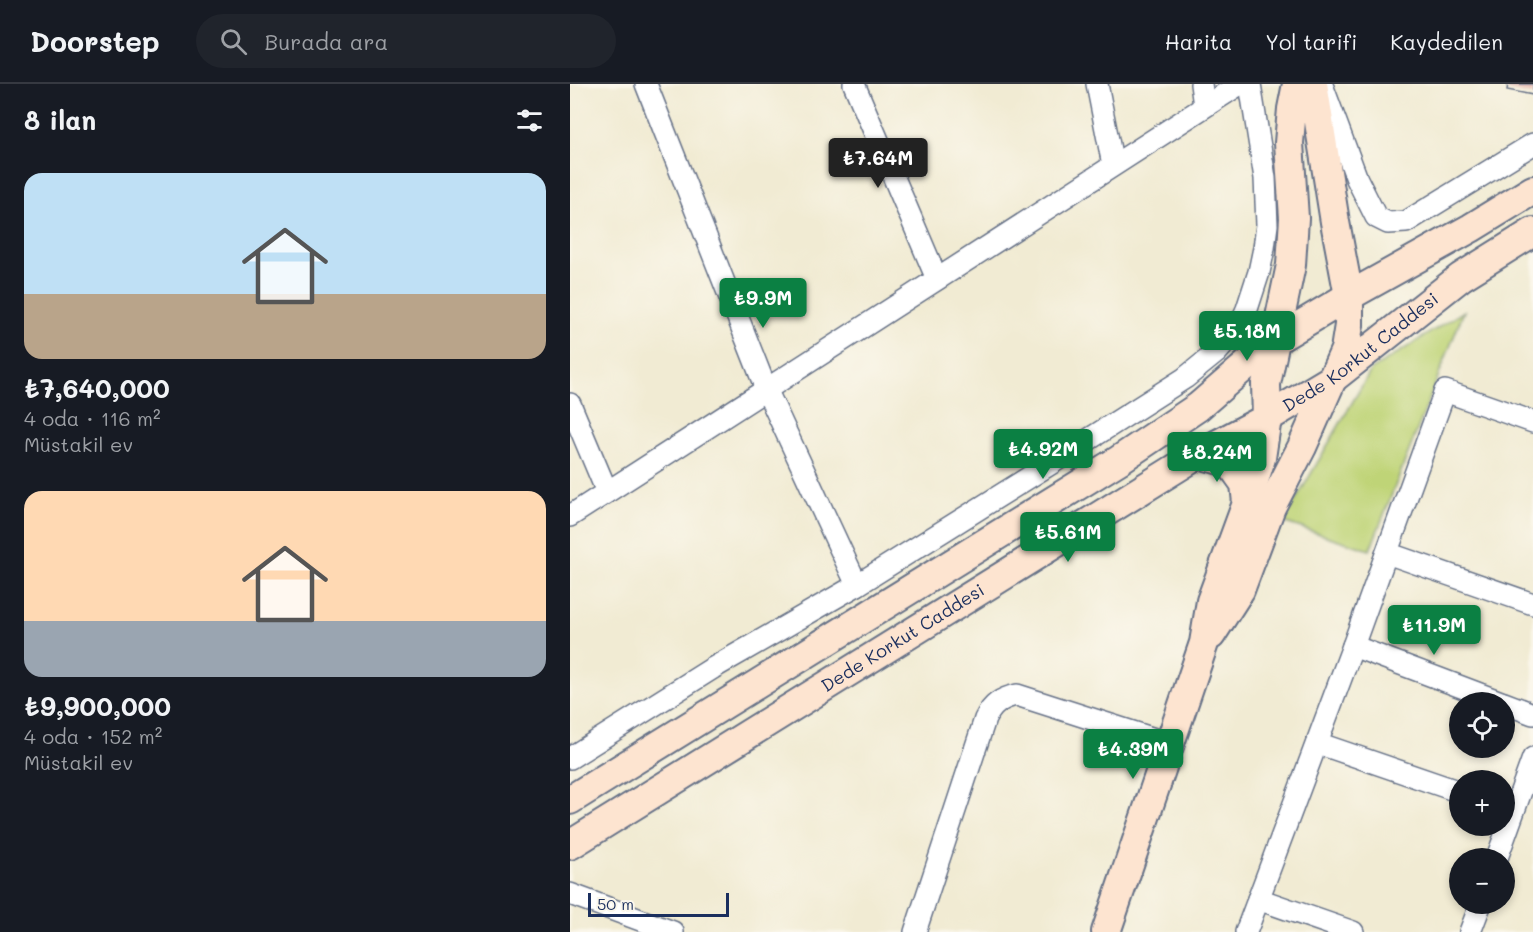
<!DOCTYPE html>
<html lang="tr">
<head>
<meta charset="utf-8">
<style>
  :root { --surface:#171b24; --page:#20242c; --text:#f1f3f6; --muted:#9ea1a6; --line:#363941; --accent:#0b8043 }
  body { margin:0; font-family:Mali,sans-serif; background:var(--page); color:var(--text); height:100vh; display:flex; flex-direction:column; font-size:22px; white-space:nowrap }
  * { box-sizing:border-box; margin:0 }
  p { font-size:20px; color:var(--muted) }
  .icon { flex:none; width:33px; height:33px; fill:none; stroke:currentColor; stroke-width:2; stroke-linecap:round; stroke-linejoin:round }
  .map { position:relative; flex:1; overflow:hidden }
  .drawer { display:flex; flex-direction:column; background:var(--surface); width:570px }
  .drawer>* { flex:none }
  .buttons { position:absolute; left:879px; top:608px; display:grid; gap:12px }
  .buttons a { display:grid; place-items:center; width:66px; height:66px; border-radius:50%; background:var(--surface); box-shadow:0 3px 9px #0003; font-size:30px }
  .scale { position:absolute; left:18px; bottom:15px; width:141px; box-sizing:border-box; padding-left:6px; border:3px solid #1b2f5e; border-top:0; font-size:16px; line-height:21px; white-space:nowrap; color:#1b2f5e; -webkit-text-stroke:4px #fbf7ec; paint-order:stroke }
  .price { position:absolute; translate:-50% -51px; padding:0 14px; border-radius:6px; background:var(--accent); color:#fff; font-size:20px; line-height:39px; filter:drop-shadow(0 2px 3px #0008) }
  .price::after { content:''; position:absolute; left:50%; top:36px; width:18px; height:14px; margin-left:-9px; background:inherit; clip-path:polygon(0 0,100% 0,50% 100%) }
  .price.selected { background:#222; color:#fff }
  ul { padding:0; list-style:none }
  li { display:grid; align-content:center; gap:12px; height:318px; padding:0 24px }
  li span { display:grid; place-items:center; height:186px; border-radius:18px; color:#555 }
  li>.icon { margin-inline-start:auto }
  span .icon { width:108px; height:108px; fill:#fffc; stroke-width:1 }
  li b { font-size:26px }
  h2 { display:flex; justify-content:space-between; align-items:center; height:72px; padding:0 24px; font-size:26px }
  header { display:flex; align-items:center; gap:36px; box-sizing:border-box; height:84px; padding:0 30px; background:var(--surface); border-bottom:2px solid var(--line) }
  header strong { font-size:28px }
  nav { display:flex; gap:33px; margin-inline-start:auto; font-size:21px }
  .search { width:420px; height:54px; background:var(--page); display:flex; align-items:center; gap:15px; box-sizing:border-box; padding:0 21px; border-radius:33px; color:var(--muted); font-size:22px }
  main { display:flex; flex:1; min-height:0 }
  .map>svg:first-child { display:block }
</style>
</head>
<body>
<header>
<strong>Doorstep</strong>
<div class="search"><svg class="icon" aria-label="search" viewBox="0 0 24 24"><circle cx="10" cy="10" r="6"/><path d="M15 15l6 6"/></svg>Burada ara</div>
<nav><a>Harita</a><a>Yol tarifi</a><a>Kaydedilen</a></nav>
</header>
<main>
<section class="drawer">
<h2>8 ilan<svg class="icon" aria-label="filters" viewBox="0 0 24 24"><path d="M4 7h16M4 17h16"/><circle cx="9" cy="7" r="2"/><circle cx="15" cy="17" r="2"/></svg></h2>
<ul>
<li><span style="background:linear-gradient(#bfe0f5 65%,#b9a48a 0)"><svg class="icon" aria-label="home" viewBox="0 0 24 24"><path d="M3 11l9-7 9 7M6 9v11h12V9"/></svg></span><div><b>₺7,640,000</b><p>4 oda · 116 m²</p><p>Müstakil ev</p></div></li>
<li><span style="background:linear-gradient(#ffd9b3 70%,#9aa5b1 0)"><svg class="icon" aria-label="home" viewBox="0 0 24 24"><path d="M3 11l9-7 9 7M6 9v11h12V9"/></svg></span><div><b>₺9,900,000</b><p>4 oda · 152 m²</p><p>Müstakil ev</p></div></li>
</ul>
</section>
<div class="map">
<svg width="963" height="848" viewBox="0 0 963 848">
  <rect width="100%" height="100%" fill="#fbf7ec"/>
  <filter id="ink" filterUnits="userSpaceOnUse"><feTurbulence type="fractalNoise" baseFrequency=".0167" numOctaves="2"/><feDisplacementMap in="SourceGraphic" scale="12" xChannelSelector="R" yChannelSelector="G"/><feConvolveMatrix kernelMatrix="1 2 1 2 8 2 1 2 1" color-interpolation-filters="sRGB"/></filter>
  <filter id="wash" filterUnits="userSpaceOnUse"><feTurbulence type="fractalNoise" baseFrequency=".008" numOctaves="4" result="noise"/><feDisplacementMap in="SourceGraphic" scale="24" xChannelSelector="R" yChannelSelector="G"/><feGaussianBlur stdDeviation="1.35" result="paint"/><feColorMatrix in="noise" values="0 0 0 0 0 0 0 0 0 0 0 0 0 0 0 0 0 1.4 0 .05"/><feComposite in="paint" operator="in"/></filter>
  <g filter="url(#wash)">
    <rect width="100%" height="100%" fill="#f1ebd3"/>
    <!-- green -->
    <polygon fill="#bfd477" stroke="#6d826a" stroke-width="1.5" points="894,227 800,466 713,438 801,286"/>
    <g id="blocks">
      <!-- building -->
      <polygon fill="#e0a39a" points="938,0 963,0 963,11 937,6"/>
    </g>
  </g>
  <g filter="url(#ink)">
    <use href="#blocks" fill-opacity="0" stroke="#667187" stroke-width="1.5"/>
    <g fill="none" stroke-linecap="round" stroke-linejoin="round">
      <!-- street casing -->
      <g stroke="#667187" stroke-width="24">
        <g id="street">
          <polyline points="76,0 196,305 287,501"/>
          <polyline points="284,0 367,195"/>
          <polyline points="527,0 543,81"/>
          <polyline points="631,0 634,22"/>
          <polyline points="752,1 787,95 806,133 818,139 836,138 963,60"/>
          <polyline points="0,320 37,408"/>
          <polyline points="0,432 670,0"/>
          <polyline points="817,469 963,520"/>
          <polyline points="783,562 931,618"/>
          <polyline points="934,619 963,630"/>
          <polyline points="747,659 890,708"/>
          <polyline points="0,674 143,584 287,501 485,377 615,294 647,268 669,243 677,225 689,188 694,164 697,141 695,94 680,0"/>
          <polyline points="927,774 963,674"/>
          <polyline points="0,810 103,848"/>
          <polyline points="688,815 783,848"/>
          <path d="M345 848 415 635C422 621 431 614 447 611L600 660"/>
          <polyline points="676,848 783,562 875,307 963,338"/>
          <polyline points="900,848 911,819"/>
        </g>
      </g>
      <!-- secondary casing -->
      <g stroke="#667187" stroke-width="32">
        <g id="secondary">
          <polyline points="629,370 660,379 675,400 677,419"/>
          <polyline points="641,551 670,506 701,423 732,363 775,266 779,241 779,212 765,138 743,0"/>
          <polyline points="0,716 549,376 628,323 704,257 779,212 901,144 963,106"/>
          <path id="s1" d="M0 761 629 370 697 334 762 295 891 193 963 148"/>
          <polyline points="536,848 634,559 641,517 677,419 691,374 697,334 696,300 721,181 724,134 719,59 722,25 727,0"/>
        </g>
      </g>
      <!-- street -->
      <use href="#street" stroke="#fff" stroke-width="21"/>
      <!-- secondary -->
      <use href="#secondary" stroke="#fde4d0" stroke-width="28"/>
    </g>
  </g>
  <g text-anchor="middle" stroke-width="5" stroke-linejoin="round" paint-order="stroke">
    <!-- street labels -->
    <g font-size="18" fill="#1b2f5e" stroke="#fbf7ec">
      <text dy="6" stroke="none"><textPath href="#s1" startOffset="932">Dede Korkut Caddesi</textPath></text>
      <text dy="6" stroke="none"><textPath href="#s1" startOffset="392">Dede Korkut Caddesi</textPath></text>
    </g>
  </g>
</svg>
<div class="buttons">
<a><svg class="icon" aria-label="locate" viewBox="0 0 24 24"><circle cx="12" cy="12" r="6"/><path d="M12 2v4M12 18v4M2 12h4M18 12h4"/></svg></a>
<a>+</a>
<a>−</a>
</div>
<div class="scale">50 m</div>
<b class="price selected" style="left:308px;top:105px">₺7.64M</b>
<b class="price" style="left:193px;top:245px">₺9.9M</b>
<b class="price" style="left:677px;top:278px">₺5.18M</b>
<b class="price" style="left:473px;top:396px">₺4.92M</b>
<b class="price" style="left:647px;top:399px">₺8.24M</b>
<b class="price" style="left:498px;top:479px">₺5.61M</b>
<b class="price" style="left:864px;top:572px">₺11.9M</b>
<b class="price" style="left:563px;top:696px">₺4.39M</b>
</div>
</main>
</body>
</html>
